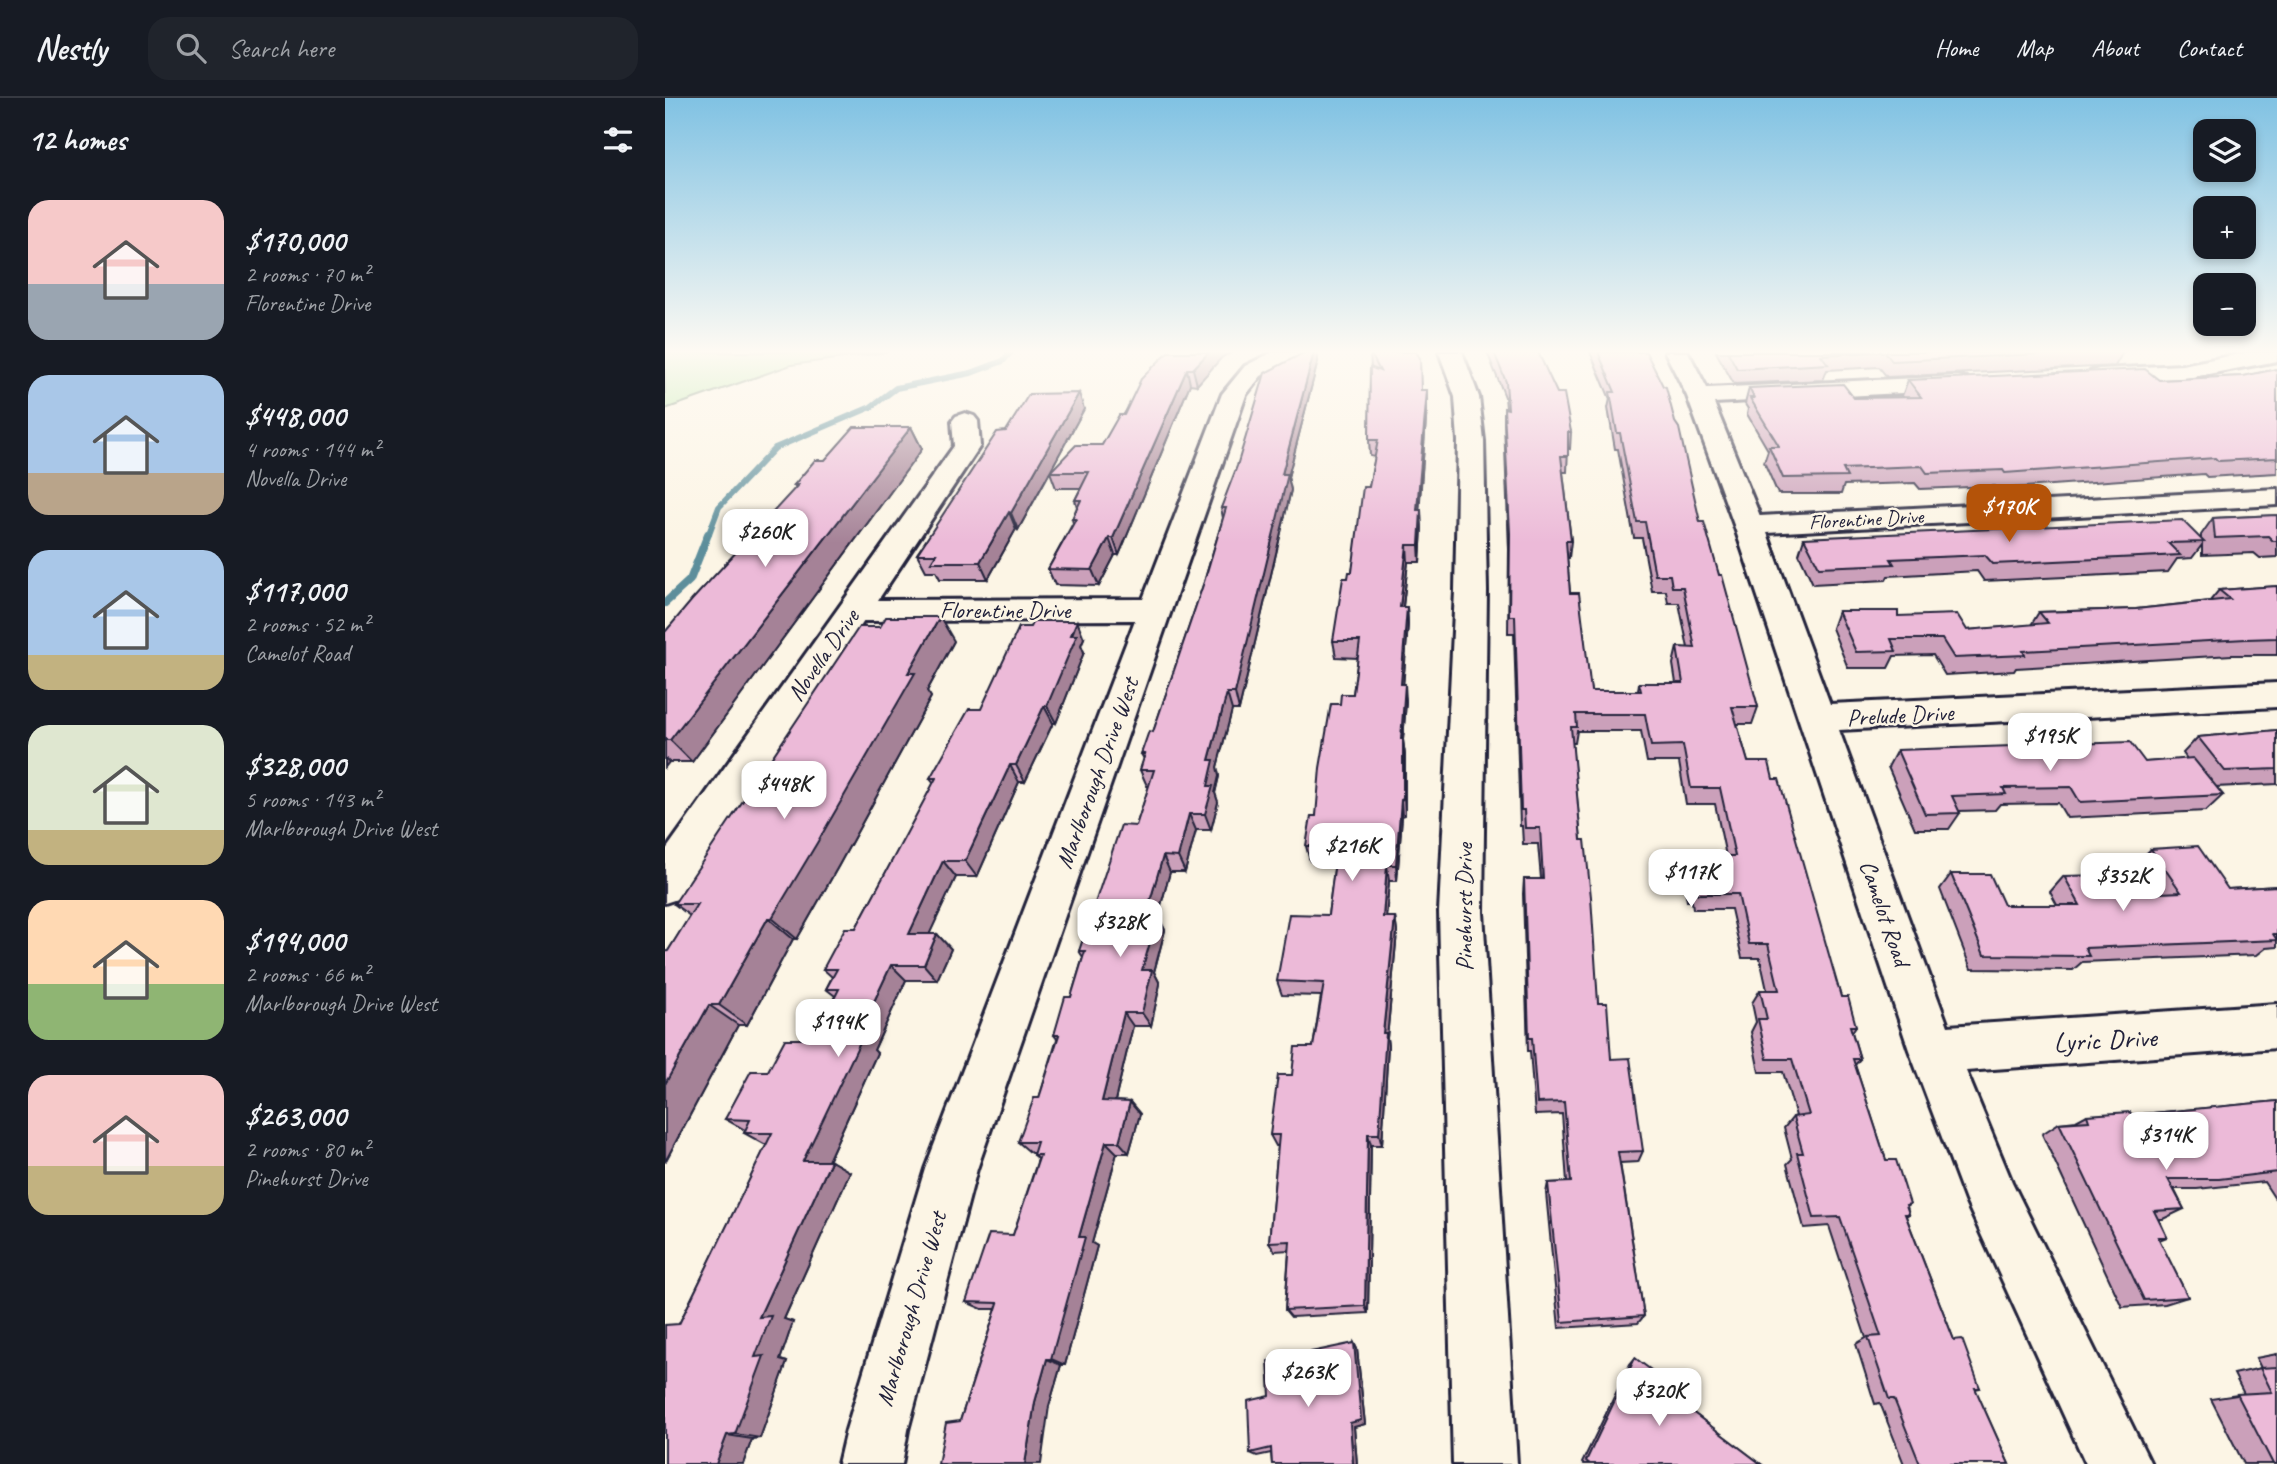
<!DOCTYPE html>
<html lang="en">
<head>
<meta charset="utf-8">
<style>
  :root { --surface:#171b24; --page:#20242c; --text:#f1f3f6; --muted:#9ea1a6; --line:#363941; --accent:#b45309 }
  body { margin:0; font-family:Caveat,sans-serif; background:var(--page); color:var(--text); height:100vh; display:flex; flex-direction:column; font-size:26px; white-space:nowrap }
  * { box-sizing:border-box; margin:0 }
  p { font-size:23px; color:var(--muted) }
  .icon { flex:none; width:38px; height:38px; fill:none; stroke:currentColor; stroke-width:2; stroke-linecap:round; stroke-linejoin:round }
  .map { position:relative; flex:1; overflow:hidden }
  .details { display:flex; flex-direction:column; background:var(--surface); width:665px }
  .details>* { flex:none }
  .controls { position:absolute; left:1528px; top:21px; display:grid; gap:14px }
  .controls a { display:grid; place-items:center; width:63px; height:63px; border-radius:14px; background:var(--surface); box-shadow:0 4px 10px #0003; font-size:35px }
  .price { position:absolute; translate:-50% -60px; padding:0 16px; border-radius:14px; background:#fff; color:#222; font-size:23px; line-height:46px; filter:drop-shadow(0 2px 4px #0008) }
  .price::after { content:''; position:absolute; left:50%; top:42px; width:21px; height:16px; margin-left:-10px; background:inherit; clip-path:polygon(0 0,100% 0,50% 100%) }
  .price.on { background:var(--accent); color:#fff }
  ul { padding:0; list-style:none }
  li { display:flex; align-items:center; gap:21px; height:175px; padding:0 28px }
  li span { display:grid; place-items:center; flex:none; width:196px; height:140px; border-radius:21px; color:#555 }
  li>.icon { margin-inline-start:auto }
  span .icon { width:84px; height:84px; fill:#fffc; stroke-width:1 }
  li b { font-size:30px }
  h2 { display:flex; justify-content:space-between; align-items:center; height:84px; padding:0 28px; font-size:30px }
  header { display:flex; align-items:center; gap:42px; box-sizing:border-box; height:98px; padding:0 35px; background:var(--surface); border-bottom:2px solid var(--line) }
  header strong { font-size:33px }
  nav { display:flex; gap:38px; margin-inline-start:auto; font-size:24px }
  .search { width:490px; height:63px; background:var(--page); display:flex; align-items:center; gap:18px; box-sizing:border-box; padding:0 24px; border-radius:21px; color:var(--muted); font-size:26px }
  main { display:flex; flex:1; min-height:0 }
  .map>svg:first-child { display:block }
</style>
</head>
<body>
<header>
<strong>Nestly</strong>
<div class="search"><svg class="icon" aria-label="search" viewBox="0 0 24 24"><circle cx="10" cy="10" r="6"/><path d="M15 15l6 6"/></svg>Search here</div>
<nav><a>Home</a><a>Map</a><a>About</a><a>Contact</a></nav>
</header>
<main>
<section class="details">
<h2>12 homes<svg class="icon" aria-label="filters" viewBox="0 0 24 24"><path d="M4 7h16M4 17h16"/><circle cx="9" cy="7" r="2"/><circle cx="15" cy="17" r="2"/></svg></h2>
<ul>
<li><span style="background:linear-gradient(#f6c9c9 60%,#9aa5b1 0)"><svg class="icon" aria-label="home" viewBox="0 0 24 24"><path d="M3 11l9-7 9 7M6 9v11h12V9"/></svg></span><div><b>$170,000</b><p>2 rooms · 70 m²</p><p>Florentine Drive</p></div></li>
<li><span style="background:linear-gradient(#a9c7e8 70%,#b9a48a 0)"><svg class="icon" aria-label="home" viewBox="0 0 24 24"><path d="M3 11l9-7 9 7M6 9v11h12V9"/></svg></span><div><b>$448,000</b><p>4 rooms · 144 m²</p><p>Novella Drive</p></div></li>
<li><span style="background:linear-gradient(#a9c7e8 75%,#c2b280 0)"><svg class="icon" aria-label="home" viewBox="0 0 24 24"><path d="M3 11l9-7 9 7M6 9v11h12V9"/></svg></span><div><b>$117,000</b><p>2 rooms · 52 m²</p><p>Camelot Road</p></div></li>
<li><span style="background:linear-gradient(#dfe7d0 75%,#c2b280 0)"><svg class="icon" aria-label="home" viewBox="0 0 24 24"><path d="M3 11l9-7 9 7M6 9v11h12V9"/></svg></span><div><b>$328,000</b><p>5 rooms · 143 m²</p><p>Marlborough Drive West</p></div></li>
<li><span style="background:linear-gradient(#ffd9b3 60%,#8fb573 0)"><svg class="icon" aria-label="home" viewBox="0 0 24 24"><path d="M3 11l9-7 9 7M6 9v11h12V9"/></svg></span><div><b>$194,000</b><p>2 rooms · 66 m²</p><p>Marlborough Drive West</p></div></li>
<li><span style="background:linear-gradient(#f6c9c9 65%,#c2b280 0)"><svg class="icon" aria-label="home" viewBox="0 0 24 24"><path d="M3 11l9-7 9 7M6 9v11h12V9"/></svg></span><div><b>$263,000</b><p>2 rooms · 80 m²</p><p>Pinehurst Drive</p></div></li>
</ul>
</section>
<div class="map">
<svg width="1612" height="1366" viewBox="0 0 1612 1366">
  <rect width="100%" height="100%" fill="#fcf5e5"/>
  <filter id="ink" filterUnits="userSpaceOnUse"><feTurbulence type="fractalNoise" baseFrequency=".0143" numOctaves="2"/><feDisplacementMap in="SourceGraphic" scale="14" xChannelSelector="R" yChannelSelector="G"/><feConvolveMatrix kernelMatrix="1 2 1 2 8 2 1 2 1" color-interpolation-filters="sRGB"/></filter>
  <g filter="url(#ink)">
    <!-- green -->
    <polygon fill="#b8e9a8" stroke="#6d8672" stroke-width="2" points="0,254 222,254 126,267 0,311"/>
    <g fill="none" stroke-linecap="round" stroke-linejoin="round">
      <!-- stream-far1 -->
      <polyline stroke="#5d8e9b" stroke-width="6" points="43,438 54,409 110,350 206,309 231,290 306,275 338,263 346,254"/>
      <!-- stream -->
      <polyline stroke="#5d8e9b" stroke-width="8" points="0,505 25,482 43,436"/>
      <!-- minor casing -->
      <g stroke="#22223b" stroke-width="6">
        <g id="minor">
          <polygon points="608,254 637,254 634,259 596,278 581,297 312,1071 243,1332 237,1366 173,1366 181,1332 260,1071 470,522 199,523 15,800 0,805 0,753 289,348 287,323 291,318 300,315 309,318 313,323 315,348 213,502 478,501 557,296 580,268"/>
          <polygon points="774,254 797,254 814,299 819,343 822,493 818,814 852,1366 788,1366 774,814 790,493 793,343 790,299"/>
          <polygon points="1000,254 1023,254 1042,290 1293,278 1302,280 1305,285 1302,290 1293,292 1049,305 1095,418 1612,391 1612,407 1102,435 1165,606 1612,585 1612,609 1174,632 1283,928 1612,906 1612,950 1301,973 1347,1084 1486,1366 1421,1366 1301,1103 1244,952 1069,427 1022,298"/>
          <polygon points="1585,254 1612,254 1612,263 1517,281 1434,285 1426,283 1422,278 1426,273 1434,271 1517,267"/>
        </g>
      </g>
      <!-- minor -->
      <use href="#minor" fill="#fcf5e5" fill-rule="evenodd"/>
    </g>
    <!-- wall -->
    <g fill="#cba0ba" stroke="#22223b" stroke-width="2">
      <polygon points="503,254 567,254 557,259 532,287 525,286 454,457 450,457 434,488 390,487 383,471 408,425 407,421 412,409 410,402 416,390 391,390 385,374 353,432 351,431 323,481 275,481 271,473 261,473 252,456 341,333 419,311 385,373 437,347"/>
      <polygon points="640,254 652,254 653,263 623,379 626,392 574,612 567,612 552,669 554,678 550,695 553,704 546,732 531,732 520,774 505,774 493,818 500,832 489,874 495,886 486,928 468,928 450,1003 465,1004 475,1016 464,1055 452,1055 427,1145 432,1148 400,1267 396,1267 384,1308 295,1323 331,1211 317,1211 301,1204 348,1137 373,1061 368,1057 368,1055 366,1055 353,1044 374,1000 392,941 389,937 406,899 418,859 414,853 471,728 484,688 482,688 475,672 479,661 476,656 488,634 539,484 558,420 556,410"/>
      <polygon points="705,254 756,292 762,292 762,308 754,412 757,429 755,464 743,464 738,509 742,509 743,526 738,586 741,603 738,642 740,657 740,717 737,718 732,783 724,783 721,819 730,819 732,834 722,940 723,948 717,1047 706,1047 703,1215 626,1219 620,1212 624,1152 610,1153 604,1144 613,1048 611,1048 605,1037 627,977 648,949 656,898 617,897 612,883 663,817 670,764 645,763 641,748 651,718 675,606 688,596 693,560 671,559 668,543 683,480 687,474 710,359 705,358 704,342 706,270"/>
      <polygon points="822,254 873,254 906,334 905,351 903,350 902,374 898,374 906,443 904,460 902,460 905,495 926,593 973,593 974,585 1011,585 1008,566 1012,549 1023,550 1014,505 1003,505 1001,493 987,493 977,440 969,440 953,351 950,351 943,310 945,301 925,254 981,254 1035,424 1054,477 1093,609 1087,626 1072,626 1083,664 1108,681 1176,899 1191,928 1187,934 1195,961 1190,967 1221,1062 1245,1106 1242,1108 1244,1116 1241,1118 1289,1242 1315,1290 1310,1291 1344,1366 1239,1366 1215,1305 1210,1306 1191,1246 1201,1240 1164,1128 1139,1130 1122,1066 1127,1061 1119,1030 1128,1019 1131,1018 1118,974 1094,974 1086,934 1091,924 1087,905 1095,892 1102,892 1095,860 1077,860 1066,811 1028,811 1027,803 1022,803 1017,773 1022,758 1061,758 1050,706 1021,706 1014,664 982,664 976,633 912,633 910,645 907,645 916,742 933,905 946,961 978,1053 973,1064 955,1065 979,1218 973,1225 894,1230 881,1095 883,1085 902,1084 897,1016 870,1017 865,953 863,953 858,796 859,781 876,781 873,746 858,746 857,728 855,728 849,535 843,535 844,451 839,326 839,310 841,310 840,299"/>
      <polygon points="1051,254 1458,254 1450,268 1222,279 1214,269 1162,272 1158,282 1069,286"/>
      <polygon points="1612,271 1612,375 1542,379 1539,376 1332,391 1330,388 1255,391 1250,385 1179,387 1176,396 1113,396 1099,364 1103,352 1082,316 1083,311 1080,306 1084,290 1189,300 1238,299 1237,298 1243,282 1494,282 1578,278"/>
      <polygon points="246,329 257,351 27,664 4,664 0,669 0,534 131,390 129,387 160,362"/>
      <polygon points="1612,417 1612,459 1595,460 1589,455 1537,457 1537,447 1527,460 1512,461 1503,474 1319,483 1312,473 1223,478 1221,482 1148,486 1134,456 1139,440 1536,441 1536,437 1548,420"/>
      <polygon points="1612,488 1612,557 1567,557 1351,570 1349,573 1280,577 1268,557 1229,558 1223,570 1183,570 1167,530 1173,513 1233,518 1302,532 1366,527 1374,514 1471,511 1545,503 1554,492"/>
      <polygon points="419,540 416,547 419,554 391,625 388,625 360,684 354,684 312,779 291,779 264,836 272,836 286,851 272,882 241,882 209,952 212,955 163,1063 166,1063 185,1074 119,1221 128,1224 115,1262 122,1264 95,1340 87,1341 78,1366 0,1366 14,1226 102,1046 99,1046 79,1035 80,1032 60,1021 103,973 149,941 170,898 161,891 167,879 158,871 191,830 269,685 265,680 316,611"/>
      <polygon points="289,543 262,593 266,599 174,767 132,841 128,841 82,927 73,927 0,1064 0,854 3,853 25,818 9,806"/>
      <polygon points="1612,632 1612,686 1551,689 1558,697 1541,713 1402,720 1393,705 1335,706 1330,712 1294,713 1295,715 1284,731 1250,731 1223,669 1232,652 1480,664 1522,661 1518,655 1533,639"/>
      <polygon points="1486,751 1563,791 1612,788 1612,849 1601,850 1592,857 1417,864 1408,872 1306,871 1275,791 1286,776 1339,807 1392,807 1385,794 1399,778 1451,797 1490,795 1471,766"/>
      <polygon points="1612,1003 1612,1104 1599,1084 1532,1091 1509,1091 1519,1111 1498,1121 1494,1121 1502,1139 1494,1142 1523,1199 1500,1206 1457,1209 1377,1036 1394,1025 1411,1023 1422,1017 1467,1017"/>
      <polygon points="689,1245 692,1251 700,1326 689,1329 692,1366 607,1366 606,1355 592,1358 585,1355 605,1298"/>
      <polygon points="1612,1256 1612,1366 1579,1366 1546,1301 1579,1296 1569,1276 1596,1270 1591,1260"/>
      <polygon points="970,1260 1014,1304 1096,1366 918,1366 917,1365 965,1266"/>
    </g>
    <!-- shaded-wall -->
    <g fill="#a58297" stroke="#22223b" stroke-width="2">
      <polygon points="544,254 567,254 557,259 532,287 528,271"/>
      <polygon points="649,254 652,254 653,263 623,379 626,392 574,612 570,595 617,376"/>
      <polygon points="522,271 525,286 454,457 448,440"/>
      <polygon points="762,292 762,308 753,429 752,412"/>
      <polygon points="414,295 419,311 353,432 346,415"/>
      <polygon points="246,329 257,351 27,664 5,642"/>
      <polygon points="756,412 757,429 755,464 754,447"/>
      <polygon points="344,414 351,431 323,481 315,464"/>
      <polygon points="444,440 450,457 434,488 427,472"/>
      <polygon points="742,447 743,464 736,525 735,509"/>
      <polygon points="742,509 743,526 737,603 736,586"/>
      <polygon points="275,519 289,543 262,593 266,599 174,767 132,841 107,820 243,575"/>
      <polygon points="412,523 419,540 416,547 419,554 391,625 382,608"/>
      <polygon points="740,586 741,603 738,642 740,657 740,717 736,641"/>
      <polygon points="562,595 567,612 552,669 554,678 550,695 553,704 546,732 540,716 544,662"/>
      <polygon points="379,608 388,625 360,684 351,667"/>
      <polygon points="0,660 4,664 0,669"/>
      <polygon points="345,667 354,684 312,779 300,763"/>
      <polygon points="736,702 737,718 732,783 731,767"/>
      <polygon points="524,716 531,732 520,774 513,759"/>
      <polygon points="498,758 505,774 493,818 500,832 489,874 495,886 486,928 477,915 477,872 481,817"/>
      <polygon points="278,763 291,779 258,850 244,836"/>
      <polygon points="722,767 724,783 720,834 718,819"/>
      <polygon points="730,819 732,834 722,940 723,948 717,1047 714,1036 718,935"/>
      <polygon points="103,820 128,841 82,927 54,907"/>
      <polygon points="272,836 286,851 272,882 259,867"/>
      <polygon points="226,867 241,882 209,952 212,955 158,1074 138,1063 191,942"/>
      <polygon points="44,907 73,927 0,1064 0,986"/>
      <polygon points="459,915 468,928 447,1015 437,1003"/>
      <polygon points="465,1004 475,1016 464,1055 454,1044"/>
      <polygon points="703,1036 706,1047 703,1215 700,1208"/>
      <polygon points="441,1044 452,1055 427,1145 432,1148 400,1267 386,1261 414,1139"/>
      <polygon points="166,1063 185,1074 119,1221 128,1224 115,1262 122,1264 95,1340 70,1336 90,1259 94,1219"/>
      <polygon points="689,1245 692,1251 700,1326 689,1329 692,1366 688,1366 685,1325"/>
      <polygon points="382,1261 396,1267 384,1308 376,1366 360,1366 370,1304"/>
      <polygon points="62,1337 87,1341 78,1366 51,1366"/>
    </g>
    <!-- building -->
    <g fill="#ecbad8" stroke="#22223b" stroke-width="2">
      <polygon points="503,254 544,254 528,271 522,271 448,440 444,440 427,472 383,471 411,421 407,421 416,402 410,402 424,374 385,374 411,347 437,347 454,317 459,317 476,281"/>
      <polygon points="640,254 649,254 617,376 623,376 570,595 562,595 544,662 549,662 543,688 548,688 540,716 524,716 513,759 498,758 481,817 493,817 477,872 487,872 477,915 459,915 437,1003 465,1004 454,1044 441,1044 414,1139 420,1139 386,1261 382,1261 370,1304 360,1366 273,1366 281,1325 295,1323 333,1205 301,1204 324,1136 348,1137 375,1057 368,1057 372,1044 353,1044 369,1000 374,1000 394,937 389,937 400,899 406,899 420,853 414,853 456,727 471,728 489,672 475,672 480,656 476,656 484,633 488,634 539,484 561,410 556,410 572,368 600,275"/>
      <polygon points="705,254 751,254 755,260 756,292 762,292 752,412 756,412 754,447 742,447 735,509 742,509 736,586 740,586 736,641 738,641 738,701 736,702 731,767 722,767 718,819 730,819 718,935 721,935 714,1036 703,1036 700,1208 620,1212 625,1143 604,1144 614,1037 605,1037 613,977 627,977 630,949 648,949 659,885 612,883 624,816 663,817 672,748 641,748 646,718 651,718 655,670 666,606 675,606 676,596 688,596 695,543 668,543 678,480 683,480 684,474 687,474 698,389 704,389 713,342 704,342 705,269 715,273"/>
      <polygon points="829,254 873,254 892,295 899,295 906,334 903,334 903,358 896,358 906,443 901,443 905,495 914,495 926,593 976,593 974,585 1018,585 1012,549 1030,550 1018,489 1007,489 1005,477 990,477 980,424 972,424 955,335 952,335 945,294 950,294 933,254 981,254 998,288 1001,289 1010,324 1014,330 1035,424 1039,424 1054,477 1057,477 1093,609 1067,609 1083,664 1104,664 1108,681 1114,681 1176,899 1183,899 1191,928 1185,928 1195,961 1188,961 1221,1062 1231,1062 1245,1106 1241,1107 1244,1116 1240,1116 1289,1242 1297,1241 1315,1290 1310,1290 1344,1366 1255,1366 1229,1301 1224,1301 1203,1239 1216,1238 1175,1119 1149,1120 1132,1055 1138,1055 1128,1019 1144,1017 1127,961 1102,961 1093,921 1102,921 1095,892 1114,892 1103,846 1084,846 1073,796 1033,796 1032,788 1027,788 1022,758 1070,758 1055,690 1026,690 1018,647 986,648 980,616 911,616 912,629 906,629 916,742 920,742 926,799 933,905 942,905 946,961 965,960 978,1053 953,1054 979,1218 897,1224 883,1085 906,1084 899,1004 872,1005 867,940 864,940 859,781 878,781 875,730 860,730 859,712 856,712 850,518 844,518 845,435 839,310 843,311 841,284"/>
      <polygon points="1063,254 1213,254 1156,257 1163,266 1072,271"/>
      <polygon points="1220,254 1422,254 1227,263"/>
      <polygon points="1480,271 1494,282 1578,278 1612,271 1612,360 1553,363 1550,360 1340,375 1338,372 1262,375 1257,368 1178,371 1182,379 1118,380 1104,348 1114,348 1085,300 1089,300 1084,290 1178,286 1189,300 1256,299 1243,282"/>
      <polygon points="414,295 346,415 344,414 315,464 266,464 271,456 252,456 332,334 341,333 364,296"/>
      <polygon points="189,329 246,329 5,642 0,642 0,534 27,502 133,387 129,387 150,362 160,362"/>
      <polygon points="1612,417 1612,443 1608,443 1603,438 1550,440 1548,420"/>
      <polygon points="1517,422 1539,444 1503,445 1515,457 1328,466 1320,457 1226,461 1229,466 1154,469 1139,440"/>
      <polygon points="1612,488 1612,540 1581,541 1358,553 1360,557 1289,560 1277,541 1226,541 1231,553 1191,554 1173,513 1233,513 1233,518 1292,516 1302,532 1383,525 1374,514 1471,511 1565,501 1554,492"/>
      <polygon points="221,519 275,519 243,575 250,575 152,745 107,820 103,820 54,907 44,907 0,986 0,854 3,853 32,806 9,806 194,529 215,529"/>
      <polygon points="368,523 412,523 406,537 412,537 382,608 379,608 351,667 345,667 300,763 278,763 244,836 272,836 259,867 226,867 191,942 196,942 138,1063 166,1063 94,1219 106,1218 90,1259 99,1258 70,1336 62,1337 51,1366 0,1366 0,1227 14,1226 107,1035 79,1035 85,1022 60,1021 86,973 103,973 120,941 149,941 174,891 161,891 172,871 158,871 180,830 191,830 271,680 265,680 304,611 316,611 354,529 365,529"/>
      <polygon points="1612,632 1612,671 1560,673 1533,639"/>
      <polygon points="1465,644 1480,664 1528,660 1558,697 1415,704 1406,689 1338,690 1341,696 1287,698 1295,715 1260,716 1232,652"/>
      <polygon points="1533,748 1563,791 1612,788 1612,836 1608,836 1612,842 1420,850 1424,858 1319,857 1286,776 1325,776 1339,807 1415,807 1399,778 1439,777 1451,797 1516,794 1486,751"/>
      <polygon points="1612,1003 1612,1074 1554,1081 1503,1081 1519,1111 1489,1113 1502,1139 1493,1139 1523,1199 1479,1202 1394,1025 1424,1023 1422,1017 1465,1014 1467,1017"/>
      <polygon points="689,1245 696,1322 685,1325 688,1366 607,1366 606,1350 585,1355 583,1303 605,1298 603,1263"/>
      <polygon points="970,1260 1017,1295 1014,1304 1096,1366 925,1366 921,1363"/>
      <polygon points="1612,1269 1612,1366 1608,1366 1572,1296 1607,1294 1595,1270"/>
    </g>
  </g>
  <!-- sky -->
  <linearGradient id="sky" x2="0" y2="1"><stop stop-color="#80c2e3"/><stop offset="0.57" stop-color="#fefaf3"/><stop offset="1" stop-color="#fefaf3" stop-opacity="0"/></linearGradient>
  <rect width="1612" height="445" fill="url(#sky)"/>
  <g text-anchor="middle" stroke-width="5" stroke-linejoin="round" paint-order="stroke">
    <!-- far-street labels -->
    <g font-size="21" fill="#22223b" stroke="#fcf5e5">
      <text transform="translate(1201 421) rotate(-3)" y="7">Florentine Drive</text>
    </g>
    <!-- street labels -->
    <g font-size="24" fill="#22223b" stroke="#fcf5e5">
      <text x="340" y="520">Florentine Drive</text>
      <text transform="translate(158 557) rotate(-55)" y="8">Novella Drive</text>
      <text transform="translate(1235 617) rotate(-3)" y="8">Prelude Drive</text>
      <text transform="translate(432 675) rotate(-70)" y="8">Marlborough Drive West</text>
      <text transform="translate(799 809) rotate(-90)" y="8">Pinehurst Drive</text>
      <text transform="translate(1220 815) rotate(71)" y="8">Camelot Road</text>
      <text transform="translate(246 1211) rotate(-74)" y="8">Marlborough Drive West</text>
    </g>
    <!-- near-street labels -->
    <g font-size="28" fill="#22223b" stroke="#fcf5e5">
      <text transform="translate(1440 941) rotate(-3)" y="10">Lyric Drive</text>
    </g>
  </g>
</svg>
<div class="controls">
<a><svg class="icon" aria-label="layers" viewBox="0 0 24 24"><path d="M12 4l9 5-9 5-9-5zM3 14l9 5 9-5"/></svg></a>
<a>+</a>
<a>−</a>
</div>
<b class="price on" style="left:1344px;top:446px">$170K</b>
<b class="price" style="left:100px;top:471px">$260K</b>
<b class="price" style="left:1385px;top:675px">$195K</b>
<b class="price" style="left:119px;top:723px">$448K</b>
<b class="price" style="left:687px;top:785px">$216K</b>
<b class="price" style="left:1026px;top:811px">$117K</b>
<b class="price" style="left:1458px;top:815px">$352K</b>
<b class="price" style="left:455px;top:861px">$328K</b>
<b class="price" style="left:173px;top:961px">$194K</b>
<b class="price" style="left:1501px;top:1074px">$314K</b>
<b class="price" style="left:643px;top:1311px">$263K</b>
<b class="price" style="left:994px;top:1330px">$320K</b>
</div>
</main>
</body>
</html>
